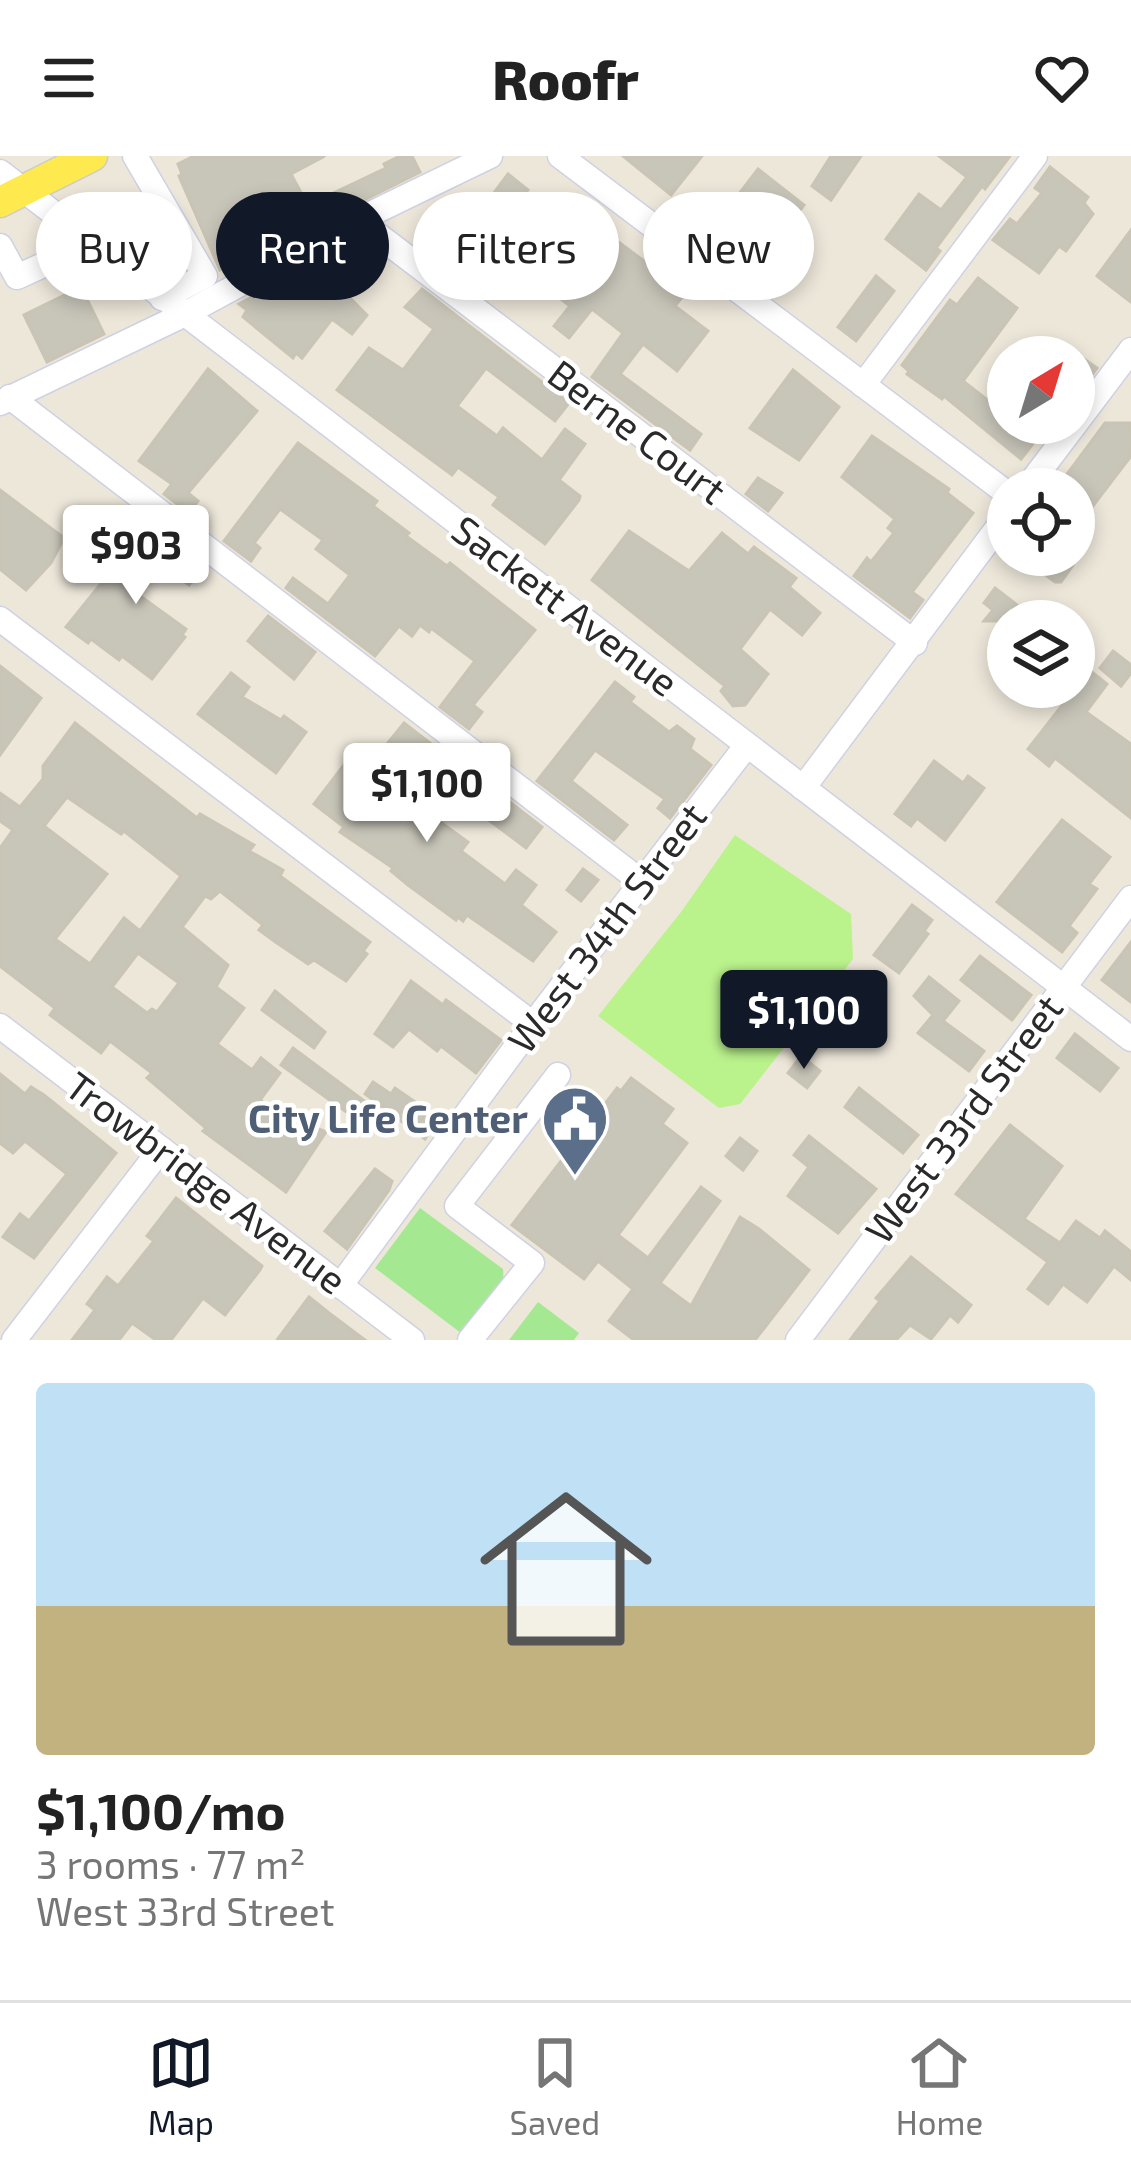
<!DOCTYPE html>
<html lang="en">
<head>
<meta charset="utf-8">
<style>
  :root { --surface:#fff; --page:#f6f6f6; --text:#222; --muted:#767676; --line:#e0e0e0; --accent:#111827 }
  body { margin:0; font-family:"Exo 2",sans-serif; background:var(--page); color:var(--text); height:100vh; display:flex; flex-direction:column; font-size:45px; white-space:nowrap }
  * { box-sizing:border-box; margin:0 }
  p { font-size:39px; color:var(--muted) }
  .icon { flex:none; width:66px; height:66px; fill:none; stroke:currentColor; stroke-width:2; stroke-linecap:round; stroke-linejoin:round }
  .map { position:relative; height:1184px; overflow:hidden }
  .panel { display:flex; flex-direction:column; background:var(--surface); flex:1 }
  .panel>* { flex:none }
  .guide { position:absolute; left:36px; top:36px; width:1059px; height:108px; display:flex; gap:24px }
  .needle { width:78px; rotate:38deg }
  .fabs { position:absolute; left:987px; top:180px; display:grid; gap:24px }
  .fabs a { display:grid; place-items:center; width:108px; height:108px; border-radius:50%; background:var(--surface); box-shadow:0 6px 18px #0003; font-size:60px }
  .price { position:absolute; translate:-50% -102px; padding:0 27px; border-radius:12px; background:#fff; color:#222; font-size:39px; line-height:78px; filter:drop-shadow(0 3px 6px #0008) }
  .price::after { content:''; position:absolute; left:50%; top:72px; width:36px; height:27px; margin-left:-18px; background:inherit; clip-path:polygon(0 0,100% 0,50% 100%) }
  .price.current { background:var(--accent); color:#fff }
  ul { padding:0; list-style:none }
  li { display:grid; align-content:center; gap:24px; height:636px; padding:0 36px }
  li span { display:grid; place-items:center; height:372px; border-radius:12px; color:#555 }
  li>.icon { margin-inline-start:auto }
  span .icon { width:216px; height:216px; fill:#fffc; stroke-width:1 }
  li b { font-size:51px }
  .chip { padding:0 42px; border-radius:54px; background:var(--surface); box-shadow:0 6px 18px #0003; font-size:42px; line-height:108px }
  .chip.current { background:var(--accent); color:#fff }
  header { display:flex; justify-content:space-between; align-items:center; height:156px; padding:0 36px; background:var(--surface); font-size:54px; font-weight:800 }
  .tabs { display:flex; justify-content:space-around; align-items:center; height:168px; border-top:3px solid var(--line); background:var(--surface); font-size:33px; color:var(--muted) }
  .tabs a { display:grid; justify-items:center; gap:6px }
  .tabs .current { color:var(--accent) }
  .map>svg:first-child { display:block }
</style>
</head>
<body>
<header><svg class="icon" aria-label="menu" viewBox="0 0 24 24"><path d="M4 6h16M4 12h16M4 18h16"/></svg>Roofr<svg class="icon" aria-label="heart" viewBox="0 0 24 24"><path d="M12 20l-8-8c-3-5 5-10 8-4 3-6 11-1 8 4z"/></svg></header>
<div class="map">
<svg width="1131" height="1184" viewBox="0 0 1131 1184">
  <rect width="100%" height="100%" fill="#ede7da"/>
  <!-- green -->
  <g fill="#a4e991">
    <polygon points="420,1052 503,1113 504,1128 465,1180 375,1112"/>
    <polygon points="538,1146 579,1177 574,1184 509,1184"/>
  </g>
  <!-- pitch -->
  <polygon fill="#baf28c" points="735,679 851,758 853,803 740,948 719,952 598,860 681,756"/>
  <!-- building -->
  <g fill="#c8c5b9" stroke="#c9c4b4" stroke-width="3" fill-rule="evenodd">
    <polygon points="194,0 325,0 291,18 315,63 220,114 179,20 182,18 178,8"/>
    <polygon points="400,0 412,0 420,16 330,61 321,43 386,12 384,8"/>
    <polygon points="623,0 702,0 671,39"/>
    <polygon points="831,0 861,0 831,44 812,30"/>
    <polygon points="939,0 1010,0 985,33 982,30 936,92 940,95 926,114 886,83 919,38 941,54 967,21"/>
    <polygon points="1050,11 1088,41 1084,47 1093,58 1066,95 1059,90 1039,117 993,84 1010,63 1017,68 1042,37 1035,32"/>
    <polygon points="758,13 804,49 758,110 712,73"/>
    <polygon points="508,18 528,34 499,72 505,76 490,96 484,91 460,121 442,107"/>
    <polygon points="573,52 680,132 678,136 683,140 675,150 708,175 677,215 643,188 620,218 701,278 690,294 592,221 623,177 592,153 569,182 554,170 570,150 525,115"/>
    <polygon points="1131,74 1131,146 1097,120"/>
    <polygon points="335,118 350,130 344,136 367,159 352,178 332,163 302,202 296,197 293,202 243,161 247,154 239,148 283,124 311,146"/>
    <polygon points="876,120 894,135 856,185 838,171"/>
    <polygon points="978,122 1017,152 963,225 1008,260 1008,267 1049,267 1021,303 944,240 942,243 907,218 909,215 902,209 950,144 957,149"/>
    <polygon points="81,131 104,178 47,206 24,159"/>
    <polygon points="422,133 569,247 555,265 486,212 457,250 497,280 503,272 542,304 565,273 585,288 559,324 580,340 579,344 545,388 493,349 499,341 458,311 452,319 337,234 369,192 403,214 434,173 405,151"/>
    <polygon points="1074,196 1097,212 1074,242"/>
    <polygon points="208,213 257,255 188,337 198,345 189,357 164,338 172,328 139,305"/>
    <polygon points="793,214 839,251 799,304 750,272"/>
    <polygon points="1105,267 1131,267 1131,300 1086,359 1074,350 1074,333 1056,333"/>
    <polygon points="872,280 949,333 947,337 973,357 912,436 923,444 910,462 854,420 867,402 871,406 894,377 888,372 895,363 842,321"/>
    <polygon points="298,287 377,345 373,350 409,377 406,380 447,410 450,407 535,474 473,549 482,556 469,573 440,551 475,505 431,472 429,476 420,469 412,480 399,470 375,500 286,432 293,422 328,448 350,419 316,393 323,384 280,353 254,387 260,392 251,405 224,385"/>
    <polygon points="758,322 782,337 768,355 746,338"/>
    <polygon points="0,334 64,382 51,407 26,434 0,413"/>
    <polygon points="149,368 203,412 189,429 152,401 129,432 186,473 182,479 185,481 152,523 122,500 119,504 91,483 88,487 66,471"/>
    <polygon points="629,375 689,415 722,377 748,398 754,391 796,422 789,431 820,457 802,479 770,453 740,493 768,518 745,549 733,550 721,535 725,530 592,424"/>
    <polygon points="1019,399 1060,399 1073,409 1061,426 1055,426"/>
    <polygon points="995,432 1038,465 984,465 993,454 984,447"/>
    <polygon points="268,460 315,496 294,523 248,485"/>
    <polygon points="1113,495 1131,509 1131,517 1121,530 1100,512"/>
    <polygon points="1074,502 1107,528 1086,556 1131,588 1131,662 1055,602 1049,610 1028,593 1074,534"/>
    <polygon points="0,510 41,542 0,599"/>
    <polygon points="231,517 249,531 242,541 281,564 284,560 306,576 276,617 198,558"/>
    <polygon points="615,526 634,541 630,546 669,576 677,570 694,583 690,593 711,609 670,662 658,652 665,643 595,594 571,625 627,669 614,684 537,625"/>
    <path d="M75 567 197 662 200 658 254 689 249 695 283 714 280 720 370 786 363 795 367 798 346 825 314 804 308 808 277 787 259 774 263 769 220 735 211 743 205 740 182 771 228 809 216 831 244 852 217 888 252 914 261 902 280 917 260 944 301 976 307 968 326 976 286 1036 203 975 206 972 147 922 152 917 110 885 101 897 50 859 55 852 0 810V692L13 674 0 665V637L20 651 43 623V610ZM67 641 121 678 124 675 181 720 140 775 124 762 90 808 55 783 107 718 44 670ZM138 797 179 827 157 856 152 853 147 857 112 831Z"/>
    <polygon points="404,567 430,587 396,634 468,686 461,695 505,728 516,714 536,729 521,749 556,776 533,805 467,759 463,765 458,761 456,764 408,729 391,715 393,712 340,676 344,671 314,648 357,592 362,595 366,590 378,599"/>
    <polygon points="934,605 963,627 968,620 984,632 945,684 917,662 911,670 895,658"/>
    <polygon points="498,637 542,671 526,692 482,659"/>
    <polygon points="1062,664 1110,701 1089,728 1097,733 1069,770 1077,777 1062,796 997,746"/>
    <polygon points="583,713 598,724 581,745 567,734"/>
    <polygon points="912,749 932,764 924,775 928,778 899,817 874,799"/>
    <polygon points="1131,786 1131,846 1102,824"/>
    <polygon points="980,800 1031,839 1012,864 961,824"/>
    <polygon points="929,821 959,845 943,865 984,895 969,915 918,877 933,859 914,840"/>
    <polygon points="411,825 443,849 446,844 501,884 476,917 441,890 437,895 409,873 393,891 375,878"/>
    <polygon points="275,835 325,876 314,892 262,854"/>
    <polygon points="1075,878 1118,912 1100,935 1057,902"/>
    <polygon points="293,892 367,947 356,963 281,909"/>
    <polygon points="801,900 820,915 807,932 788,917"/>
    <polygon points="0,918 25,938 31,931 44,939 116,997 34,1102 3,1081 20,1058 29,1065 67,1018 25,985 13,997 0,987"/>
    <polygon points="631,922 673,953 662,968 687,987 618,1079 648,1102 701,1031 720,1045 660,1127 691,1150 740,1061 759,1073 809,1114 755,1184 634,1184 609,1165 633,1133 598,1105 584,1123 512,1069 617,932 621,935"/>
    <polygon points="373,926 391,938 395,932 415,946 412,951 435,967 425,983 365,938"/>
    <polygon points="859,932 918,979 903,997 845,951"/>
    <polygon points="1010,969 1062,1010 1024,1063 1060,1087 1076,1065 1100,1082 1105,1075 1131,1096 1131,1124 1114,1110 1087,1146 1063,1128 1048,1148 1028,1133 1048,1106 956,1038"/>
    <polygon points="809,980 876,1033 838,1077 788,1040 809,1011 794,999"/>
    <polygon points="740,982 757,995 743,1014 726,1000"/>
    <polygon points="375,1013 392,1025 389,1034 347,1093 325,1075"/>
    <polygon points="176,1042 262,1110 260,1114 225,1159 203,1142 171,1184 156,1184 132,1167 119,1184 72,1184 95,1154 87,1148 107,1121 118,1130 154,1085 147,1080"/>
    <polygon points="911,1101 971,1149 958,1166 950,1159 931,1183 910,1169 896,1184 850,1184 880,1145 876,1142"/>
    <polygon points="309,1141 329,1157 365,1184 277,1184"/>
  </g>
  <g fill="none" stroke-linecap="round" stroke-linejoin="round">
    <!-- minor casing -->
    <g stroke="#cfd1e4" stroke-width="27">
      <g id="minor">
        <polyline points="135,0 205,120 162,142"/>
        <polyline points="560,0 1008,338"/>
        <polyline points="0,16 1131,883"/>
        <polyline points="358,64 915,487"/>
        <polyline points="0,90 17,121 54,104 78,76"/>
        <polyline points="863,229 1035,0"/>
        <polyline points="10,241 643,727"/>
        <polyline points="0,247 183,159 358,64 490,0"/>
        <polyline points="1026,333 1131,194"/>
        <polyline points="0,463 533,868"/>
        <polyline points="803,632 1008,358"/>
        <polyline points="0,870 412,1184"/>
        <polyline points="340,1130 533,868 747,589"/>
        <polyline points="14,1184 161,993"/>
        <polyline points="470,1184 532,1107 457,1050 558,919"/>
        <polyline points="798,1184 1131,742"/>
      </g>
    </g>
    <!-- major casing -->
    <g stroke="#ccc" stroke-width="33">
      <polyline id="major" points="0,46 92,0"/>
    </g>
    <!-- minor -->
    <use href="#minor" stroke="#fff" stroke-width="24"/>
    <!-- major -->
    <use href="#major" stroke="#feea4f" stroke-width="30"/>
  </g>
  <!-- icons -->
  <defs>
    <g id="civic-pin" transform="scale(3.45)"><path d="M0 17L-7.5 6A9.5 9.5 0 1 1 7.5 6Z" fill="#5c6f8a" stroke="#fff"/><path d="M-.6-6.5H3V-4.5H.6V-3L4-1V1h2V6H-6V1h2V-1L-.6-3ZM-1.2 2.5V6h2.4V2.5Z" fill="#fff"/></g>
  </defs>
  <g fill-rule="evenodd">
    <use href="#civic-pin" x="575" y="963"/>
  </g>
  <g text-anchor="middle" stroke-width="9" stroke-linejoin="round" paint-order="stroke">
    <!-- street labels -->
    <g font-size="39" fill="#2a2a2a" stroke="#fff">
      <text transform="translate(637 276) rotate(37)" y="14">Berne Court</text>
      <text transform="translate(565 450) rotate(37)" y="14">Sackett Avenue</text>
      <text transform="translate(607 772) rotate(-53)" y="14">West 34th Street</text>
      <text transform="translate(964 963) rotate(-53)" y="14">West 33rd Street</text>
      <text transform="translate(206 1027) rotate(37)" y="14">Trowbridge Avenue</text>
    </g>
    <!-- service labels -->
    <g font-size="39" font-weight="bold" fill="#4e5e75" stroke="#fff" text-anchor="end">
      <text x="528" y="977">City Life Center</text>
    </g>
  </g>
</svg>
<div class="fabs">
<a><svg class="needle" viewBox="-14 -14 28 28"><path d="M0-13l5 13h-10z" fill="#e53935"/><path d="M0 13l5-13h-10z" fill="#767676"/></svg></a>
<a><svg class="icon" aria-label="locate" viewBox="0 0 24 24"><circle cx="12" cy="12" r="6"/><path d="M12 2v4M12 18v4M2 12h4M18 12h4"/></svg></a>
<a><svg class="icon" aria-label="layers" viewBox="0 0 24 24"><path d="M12 4l9 5-9 5-9-5zM3 14l9 5 9-5"/></svg></a>
</div>
<b class="price" style="left:136px;top:451px">$903</b>
<b class="price" style="left:427px;top:689px">$1,100</b>
<b class="price current" style="left:804px;top:916px">$1,100</b>
<div class="guide">
<a class="chip">Buy</a>
<a class="chip current">Rent</a>
<a class="chip">Filters</a>
<a class="chip">New</a>
</div>
</div>
<section class="panel">
<ul>
<li><span style="background:linear-gradient(#bfe0f5 60%,#c2b280 0)"><svg class="icon" aria-label="home" viewBox="0 0 24 24"><path d="M3 11l9-7 9 7M6 9v11h12V9"/></svg></span><div><b>$1,100/mo</b><p>3 rooms · 77 m²</p><p>West 33rd Street</p></div></li>
</ul>
</section>
<nav class="tabs">
<a class="current"><svg class="icon" aria-label="map" viewBox="0 0 24 24"><path d="M3 6l6-2 6 2 6-2v14l-6 2-6-2-6 2zM9 4v14M15 6v14"/></svg>Map</a>
<a><svg class="icon" aria-label="saved" viewBox="0 0 24 24"><path d="M7 4h10v16l-5-4-5 4z"/></svg>Saved</a>
<a><svg class="icon" aria-label="home" viewBox="0 0 24 24"><path d="M3 11l9-7 9 7M6 9v11h12V9"/></svg>Home</a>
</nav>
</body>
</html>
